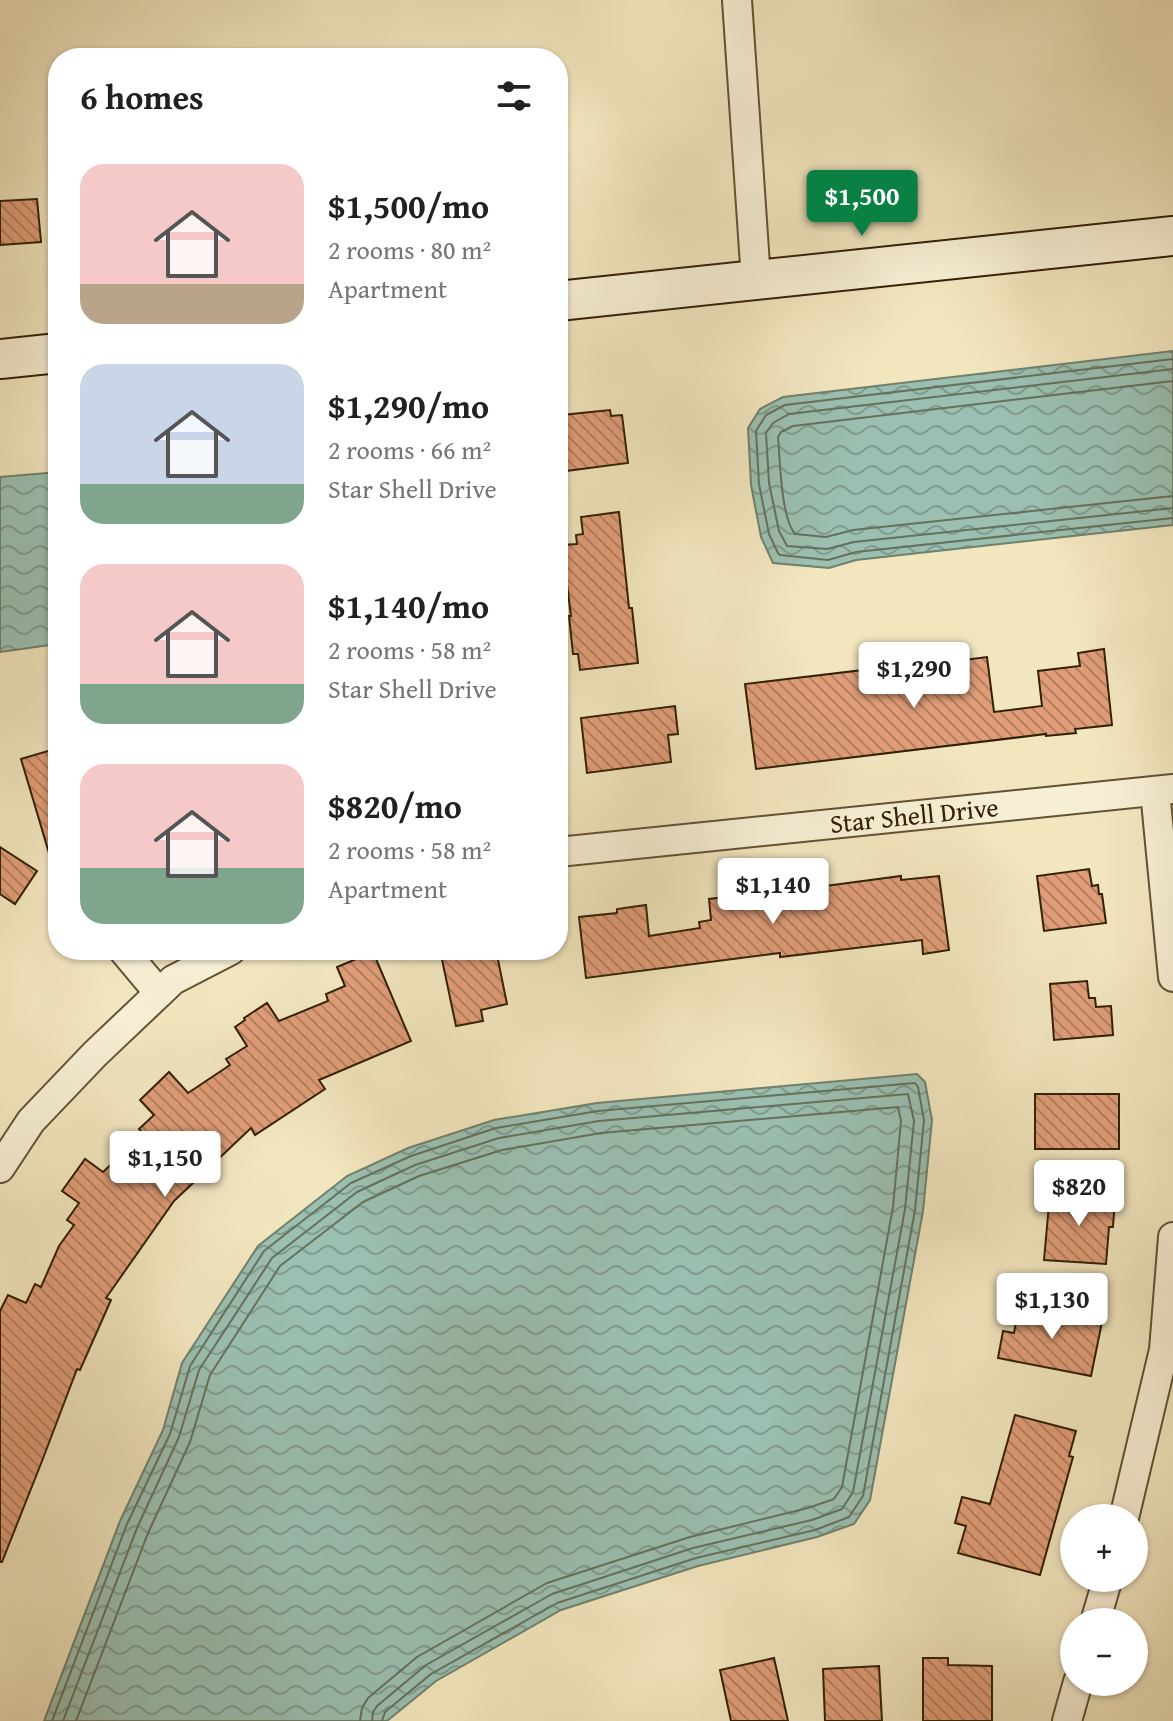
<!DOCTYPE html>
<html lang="en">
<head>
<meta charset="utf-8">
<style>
  :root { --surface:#fff; --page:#f2f2f2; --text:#202124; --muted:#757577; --accent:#0b8043 }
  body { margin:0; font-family:"Gentium Book Plus",serif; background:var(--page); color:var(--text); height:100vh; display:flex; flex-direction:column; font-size:30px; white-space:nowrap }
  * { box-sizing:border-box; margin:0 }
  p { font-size:26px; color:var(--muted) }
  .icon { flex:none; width:44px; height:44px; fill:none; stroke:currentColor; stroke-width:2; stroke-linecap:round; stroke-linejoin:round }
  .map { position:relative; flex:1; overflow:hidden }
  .panel { position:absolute; left:48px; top:48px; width:520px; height:912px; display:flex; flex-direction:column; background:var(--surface); border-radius:32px; box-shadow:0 2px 6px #0004 }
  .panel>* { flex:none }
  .buttons { position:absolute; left:1060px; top:1504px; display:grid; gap:16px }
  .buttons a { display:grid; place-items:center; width:88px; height:88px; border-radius:50%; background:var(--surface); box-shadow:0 2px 6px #0004; font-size:40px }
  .price { position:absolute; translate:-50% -68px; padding:0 18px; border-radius:8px; background:#fff; color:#222; font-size:26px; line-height:52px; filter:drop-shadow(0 2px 4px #0008) }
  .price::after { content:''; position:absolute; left:50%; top:48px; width:24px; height:18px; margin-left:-12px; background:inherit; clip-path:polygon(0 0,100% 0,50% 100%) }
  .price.selected { background:var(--accent); color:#fff }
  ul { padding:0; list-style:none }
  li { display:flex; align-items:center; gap:24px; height:200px; padding:0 32px }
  li span { display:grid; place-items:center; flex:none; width:224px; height:160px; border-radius:24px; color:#555 }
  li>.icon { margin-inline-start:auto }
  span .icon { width:96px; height:96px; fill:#fffc; stroke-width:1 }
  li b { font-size:34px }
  h2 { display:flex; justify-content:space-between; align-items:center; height:96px; padding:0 32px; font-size:34px }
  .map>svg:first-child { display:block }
</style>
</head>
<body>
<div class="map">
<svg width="1173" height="1721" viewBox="0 0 1173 1721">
  <defs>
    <pattern id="water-waves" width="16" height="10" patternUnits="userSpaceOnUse" patternTransform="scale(2)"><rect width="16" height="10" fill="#9bc0b2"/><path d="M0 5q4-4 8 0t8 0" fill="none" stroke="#7f9c8f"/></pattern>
    <pattern id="building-back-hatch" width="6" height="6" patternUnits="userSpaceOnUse" patternTransform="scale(2)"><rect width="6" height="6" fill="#e09d78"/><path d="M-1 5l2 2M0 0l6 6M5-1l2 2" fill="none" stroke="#b68060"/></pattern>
  </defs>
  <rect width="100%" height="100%" fill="#f2e6bf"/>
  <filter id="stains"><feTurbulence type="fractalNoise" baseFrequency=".0025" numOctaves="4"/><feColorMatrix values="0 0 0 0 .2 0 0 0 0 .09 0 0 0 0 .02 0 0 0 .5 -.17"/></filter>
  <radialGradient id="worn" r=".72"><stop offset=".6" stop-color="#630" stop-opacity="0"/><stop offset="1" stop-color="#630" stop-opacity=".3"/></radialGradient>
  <!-- water -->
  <g fill="url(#water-waves)" stroke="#71806c" stroke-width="2">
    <polygon points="1173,351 1173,525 856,560 829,568 773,563 761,537 751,485 748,428 760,409 783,397"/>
    <polygon points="58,472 58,644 0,652 0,477"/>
    <polygon points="917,1074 925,1082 932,1120 923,1211 870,1500 854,1524 817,1537 698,1566 561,1610 436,1681 387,1721 44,1721 120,1521 163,1430 182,1363 258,1246 347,1176 408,1148 494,1120 597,1103"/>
  </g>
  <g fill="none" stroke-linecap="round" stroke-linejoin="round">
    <!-- shore -->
    <g stroke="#66705b" stroke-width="2">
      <polyline points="1173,359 785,405 766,415 756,431 759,484 769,534 778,553 780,555 828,560 856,552 1173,518"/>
      <polyline points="1173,369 789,414 773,423 766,433 769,483 779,531 787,546 827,549 854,542 1173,508"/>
      <path d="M1173 381 793 426 781 432 778 437C780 460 781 518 795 534L826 537 853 530 1173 496"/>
      <polyline points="52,1721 127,1524 170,1434 190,1366 264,1251 351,1183 411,1156 496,1128 598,1111 915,1083 918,1087 924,1120 915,1210 863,1496 849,1517 815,1530 696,1558 557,1603 431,1674 385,1712 382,1721"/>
      <polyline points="63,1721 137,1528 179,1437 199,1370 272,1258 357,1192 415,1165 499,1138 599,1121 908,1094 914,1121 905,1209 853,1492 842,1509 812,1520 693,1548 552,1594 426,1665 377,1706 373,1712 372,1721"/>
      <polyline points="76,1721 148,1533 190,1442 210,1375 280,1266 363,1202 419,1176 502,1150 601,1133 898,1107 901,1121 893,1207 842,1487 834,1499 808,1508 690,1537 547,1583 417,1657 368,1698 362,1708 360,1721"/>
    </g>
  </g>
  <!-- building -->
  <g fill="url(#building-back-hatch)" stroke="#322004" stroke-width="2">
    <polygon points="37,199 41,242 0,245 0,201"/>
    <polygon points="610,410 611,416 622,415 628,463 558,472 558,443 565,442 562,415"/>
    <polygon points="619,512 629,608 632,608 638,663 580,670 578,654 573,654 569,616 571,616 562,545 577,544 576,535 583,534 581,517"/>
    <polygon points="1104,649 1112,725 1075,729 1076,733 1046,736 1046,734 756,769 745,684 871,669 870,658 898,655 899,668 987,657 994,712 1042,706 1038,671 1080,666 1078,653"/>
    <polygon points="675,706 678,734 668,735 671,762 587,773 581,718"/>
    <polygon points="58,748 58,862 52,863 21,759"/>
    <polygon points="0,847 37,871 15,904 0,894"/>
    <polygon points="1089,869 1092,886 1098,885 1099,894 1102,894 1106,923 1044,931 1037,876"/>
    <polygon points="901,876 901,880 939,876 949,950 923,954 922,940 780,957 780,953 586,978 579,917 617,913 617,909 646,905 649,936 700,928 699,922 711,920 709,899 771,892 771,889 802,885 803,889"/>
    <polygon points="440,950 496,950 507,1004 481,1010 483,1021 456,1026"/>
    <polygon points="373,952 411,1041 319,1080 325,1089 255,1135 251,1128 174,1201 106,1298 111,1300 80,1370 77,1369 42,1461 2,1562 0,1562 0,1311 8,1295 26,1303 35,1284 41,1287 59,1246 74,1225 67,1220 79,1203 62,1191 85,1159 103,1172 144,1134 139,1129 154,1115 140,1100 169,1072 188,1093 230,1065 226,1059 247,1046 235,1027 245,1020 244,1018 267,1003 279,1021 328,1001 326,994 345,986 337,967"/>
    <polygon points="1087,981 1089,998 1095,998 1096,1007 1111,1006 1113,1035 1054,1040 1050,984"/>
    <rect x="1035" y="1094" width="84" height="55"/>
    <polygon points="1050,1193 1115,1198 1113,1227 1109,1227 1106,1264 1044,1260"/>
    <polygon points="1019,1306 1102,1322 1091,1376 998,1358 1003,1331 1014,1333"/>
    <polygon points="1015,1415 1076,1431 1069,1456 1073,1457 1040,1575 958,1553 966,1526 955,1523 962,1497 990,1504"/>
    <polygon points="774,1658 788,1721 731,1721 720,1670"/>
    <polygon points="923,1658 948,1658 948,1665 992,1666 992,1721 923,1721"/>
    <polygon points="879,1666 882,1721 825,1721 823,1669"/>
  </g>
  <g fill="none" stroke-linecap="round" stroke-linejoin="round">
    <!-- street casing -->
    <g stroke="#625233" stroke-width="32">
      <g id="street">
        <polyline points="737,0 756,280"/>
        <polyline points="1155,791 1173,977"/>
        <path id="s1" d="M558 852 1173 789"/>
        <polyline points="123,950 159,993"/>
        <polyline points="0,1168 31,1121 95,1054 173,980 231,950"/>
        <polyline points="1124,1518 1164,1350 1173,1237"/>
        <polyline points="1095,1622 1108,1578"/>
        <polyline points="1067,1721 1078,1682"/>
      </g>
    </g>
    <!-- secondary casing -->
    <g stroke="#322004" stroke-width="42">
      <g id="secondary">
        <polyline points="558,301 1173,236"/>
        <polyline points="0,359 58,353"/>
      </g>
    </g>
    <!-- street -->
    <use href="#street" stroke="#f7efd5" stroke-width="28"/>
    <!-- secondary -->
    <use href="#secondary" stroke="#f7efd5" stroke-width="38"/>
  </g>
  <g text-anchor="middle" stroke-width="7" stroke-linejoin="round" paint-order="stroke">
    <!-- street labels -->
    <g font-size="26" fill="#322004" stroke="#f7efd5">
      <text dy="9" stroke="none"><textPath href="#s1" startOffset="358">Star Shell Drive</textPath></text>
    </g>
  </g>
  <rect width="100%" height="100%" filter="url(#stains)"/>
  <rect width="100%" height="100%" fill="url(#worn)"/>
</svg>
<div class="buttons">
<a>+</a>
<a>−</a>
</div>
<b class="price selected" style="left:862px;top:238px">$1,500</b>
<b class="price" style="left:914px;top:710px">$1,290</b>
<b class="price" style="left:773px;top:926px">$1,140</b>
<b class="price" style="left:165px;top:1199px">$1,150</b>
<b class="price" style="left:1079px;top:1228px">$820</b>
<b class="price" style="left:1052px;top:1341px">$1,130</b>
<section class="panel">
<h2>6 homes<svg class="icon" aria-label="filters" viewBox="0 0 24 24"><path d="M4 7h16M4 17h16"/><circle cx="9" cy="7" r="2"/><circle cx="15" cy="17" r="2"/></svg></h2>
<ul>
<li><span style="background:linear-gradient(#f6c9c9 75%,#b9a48a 0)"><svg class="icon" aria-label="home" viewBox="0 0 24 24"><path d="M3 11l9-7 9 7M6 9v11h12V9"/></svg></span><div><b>$1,500/mo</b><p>2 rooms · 80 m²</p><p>Apartment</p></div></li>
<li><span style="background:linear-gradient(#c9d6e8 75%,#7fa58c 0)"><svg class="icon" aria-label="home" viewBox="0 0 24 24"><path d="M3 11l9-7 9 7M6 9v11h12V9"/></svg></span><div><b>$1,290/mo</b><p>2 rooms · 66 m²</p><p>Star Shell Drive</p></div></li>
<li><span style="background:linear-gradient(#f6c9c9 75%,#7fa58c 0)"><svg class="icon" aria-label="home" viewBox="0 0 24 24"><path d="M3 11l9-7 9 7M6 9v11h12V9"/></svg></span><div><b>$1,140/mo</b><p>2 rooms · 58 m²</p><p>Star Shell Drive</p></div></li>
<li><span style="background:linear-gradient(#f6c9c9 65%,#7fa58c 0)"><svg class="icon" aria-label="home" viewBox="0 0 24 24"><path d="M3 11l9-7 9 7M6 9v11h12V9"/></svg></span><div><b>$820/mo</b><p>2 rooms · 58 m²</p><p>Apartment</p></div></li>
</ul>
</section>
</div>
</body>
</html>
